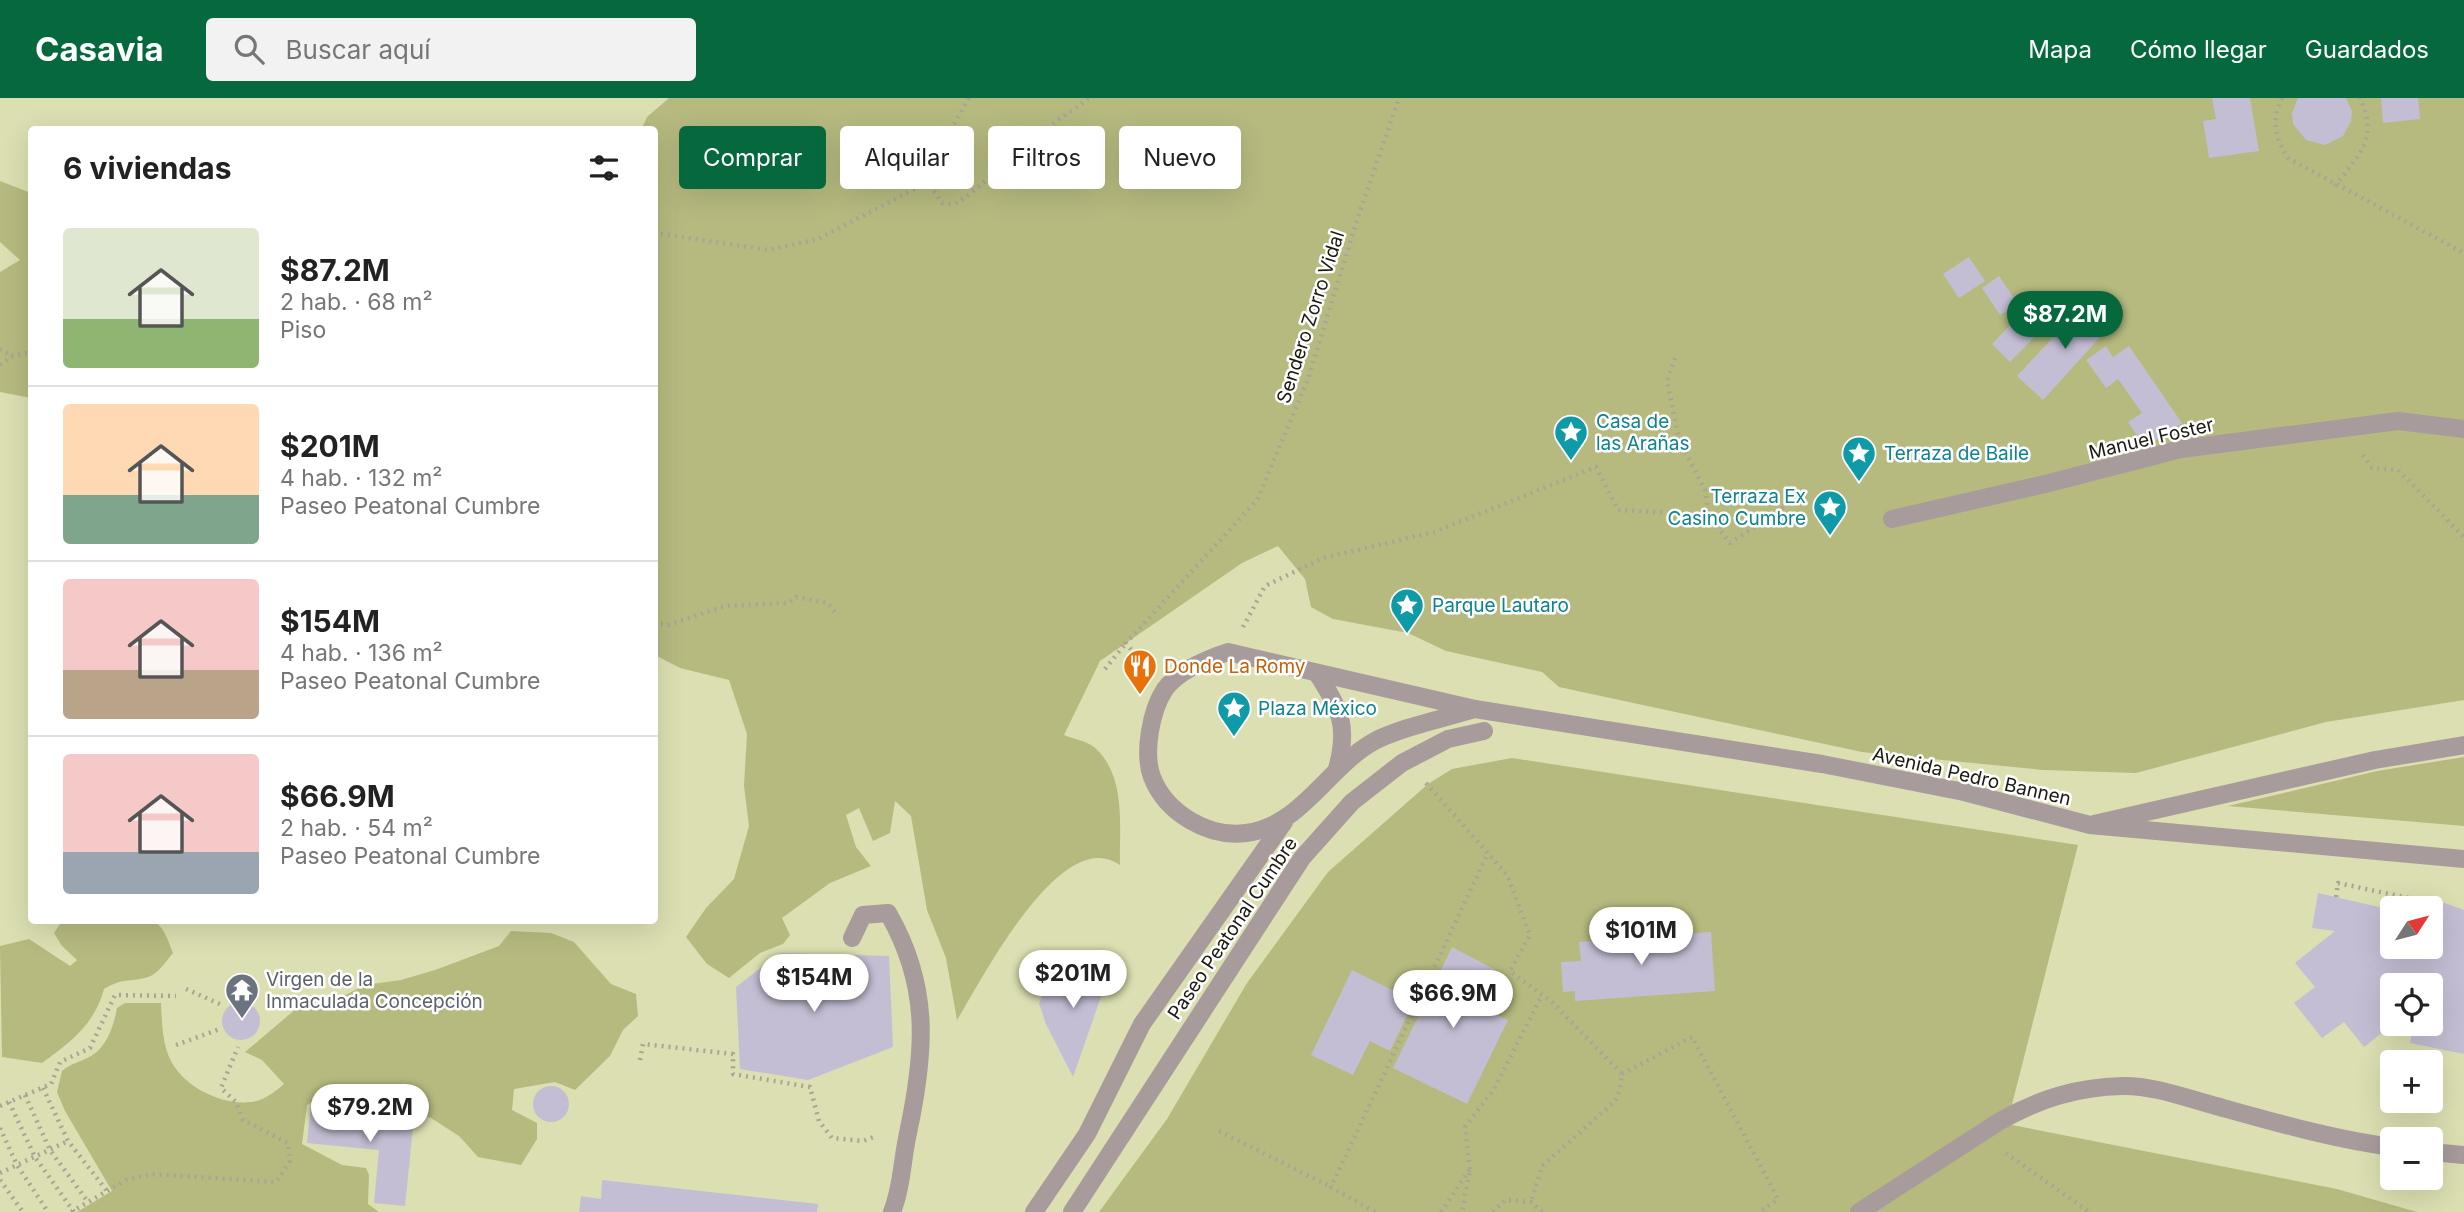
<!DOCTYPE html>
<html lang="es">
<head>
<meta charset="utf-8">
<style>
  :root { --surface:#fff; --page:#f2f2f2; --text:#222; --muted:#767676; --line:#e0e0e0; --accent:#06693e }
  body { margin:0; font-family:Inter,sans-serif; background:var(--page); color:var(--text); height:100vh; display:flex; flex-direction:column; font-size:26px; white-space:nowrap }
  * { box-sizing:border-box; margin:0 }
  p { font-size:23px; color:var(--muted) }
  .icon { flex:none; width:38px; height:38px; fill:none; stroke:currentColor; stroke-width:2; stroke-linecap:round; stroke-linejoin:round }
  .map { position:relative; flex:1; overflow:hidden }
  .drawer { position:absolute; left:28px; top:28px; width:630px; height:798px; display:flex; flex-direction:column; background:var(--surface); border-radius:7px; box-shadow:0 7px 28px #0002 }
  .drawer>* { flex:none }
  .banner { position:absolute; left:679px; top:28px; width:665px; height:63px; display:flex; gap:14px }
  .needle { width:46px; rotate:54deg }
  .controls { position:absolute; left:2380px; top:798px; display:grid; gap:14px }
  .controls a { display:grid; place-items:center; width:63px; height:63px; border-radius:7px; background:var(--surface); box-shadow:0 7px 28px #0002; font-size:35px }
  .price { position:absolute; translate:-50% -60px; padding:0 16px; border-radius:24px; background:#fff; color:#222; font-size:23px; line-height:46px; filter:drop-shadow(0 2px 4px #0008) }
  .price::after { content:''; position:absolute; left:50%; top:42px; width:21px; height:16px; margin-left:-10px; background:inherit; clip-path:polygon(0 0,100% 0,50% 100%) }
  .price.on { background:var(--accent); color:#fff }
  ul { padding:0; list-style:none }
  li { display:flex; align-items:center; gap:21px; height:175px; padding:0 35px }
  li+li { border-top:2px solid var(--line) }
  li span { display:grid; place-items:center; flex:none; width:196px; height:140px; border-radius:7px; color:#555 }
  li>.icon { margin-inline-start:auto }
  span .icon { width:84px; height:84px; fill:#fffc; stroke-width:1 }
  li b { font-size:30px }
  h2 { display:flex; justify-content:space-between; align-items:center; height:84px; padding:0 35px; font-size:30px }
  .tag { padding:0 24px; border-radius:7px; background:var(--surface); box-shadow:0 7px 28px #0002; font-size:24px; line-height:63px }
  .tag.on { background:var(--accent); color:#fff }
  header { display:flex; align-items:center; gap:42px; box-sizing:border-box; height:98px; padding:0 35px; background:var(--accent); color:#fff }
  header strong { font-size:33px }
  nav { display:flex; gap:38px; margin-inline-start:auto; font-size:24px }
  .search { width:490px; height:63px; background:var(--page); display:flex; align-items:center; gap:18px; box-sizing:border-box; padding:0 24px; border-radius:7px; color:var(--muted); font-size:26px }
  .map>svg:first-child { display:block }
</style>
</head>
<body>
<header>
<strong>Casavia</strong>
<div class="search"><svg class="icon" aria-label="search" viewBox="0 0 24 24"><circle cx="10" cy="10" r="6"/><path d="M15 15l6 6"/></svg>Buscar aquí</div>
<nav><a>Mapa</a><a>Cómo llegar</a><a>Guardados</a></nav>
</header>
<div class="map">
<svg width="2464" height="1114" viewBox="0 0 2464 1114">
  <rect width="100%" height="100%" fill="#fef7e5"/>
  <!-- green -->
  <path fill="#dcdfb1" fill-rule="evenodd" d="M0 0H2464V1114H0ZM32 32H654V822H32ZM2392 810H2431V849H2392ZM2392 887H2431V926H2392ZM2392 964H2431V1003H2392ZM2392 1041H2431V1080H2392Z"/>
  <!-- forest -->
  <g fill="#b6ba7f">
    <path d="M669 0H2464V602L2326 624 2136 675 2043 672 1862 654 1559 589 1542 574 1446 553 1408 535 1333 521 1311 509 1305 481 1278 448 1242 465 1100 563 1064 637C1073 641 1087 643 1094 649 1127 677 1119 730 1120 767 1061 725 982 882 957 922L946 860 927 812 911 718 895 703 890 735 873 743 859 710 846 717 856 749 871 768 830 785 782 820 790 837 783 846 760 855 729 880 707 866 686 839 706 810 734 781 749 728 744 688 747 636 729 582 680 570 655 557 654 32H641L647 19Z"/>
    <polygon points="0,83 31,95 31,300 0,294 0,174 20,162 0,144"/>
    <polygon points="2464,659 2464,728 2228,708 2377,673"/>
    <polygon points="1512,660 2078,747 2007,1026 2337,1091 2417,1114 1099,1114 1167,1021 1247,885 1328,774 1428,686 1452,671"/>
    <path d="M150 822C164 826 168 843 173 855 167 862 158 876 148 879 129 885 124 879 104 891 94 927 71 944 42 965L2 959 0 848 29 841 70 868 77 862 62 848 54 835 62 823Z"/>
    <path d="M511 833 551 835 574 844 611 886 636 896 638 918 623 932 610 958 575 992 555 984 514 991 512 1012 537 1025V1041L521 1067 478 1059 459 1038 431 1020 392 1008 312 1004 307 1007 302 1046 342 1067 366 1070 369 1077 368 1106 379 1114H77L112 1093 65 1013 57 994 62 973C71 965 81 964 91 958 107 949 114 927 117 910L125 905H161C162 924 162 941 169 959 181 987 220 1008 251 1004 263 1003 275 994 284 986L262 962 245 954 297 910 318 911 365 887 401 882 435 872 499 848Z"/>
  </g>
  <!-- building -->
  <g fill="#c4bed4">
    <polygon points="2212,0 2250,0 2259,53 2209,60 2203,23 2216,21"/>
    <polygon points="2298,0 2346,0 2352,13 2351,23 2343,38 2325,47 2306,42 2293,26 2292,15"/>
    <polygon points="2381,0 2418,0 2420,21 2383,25"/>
    <polygon points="1969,159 1985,183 1959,200 1943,176"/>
    <polygon points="1999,178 2018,206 2000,217 1982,190"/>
    <polygon points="2087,203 2112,226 2043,302 2017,278"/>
    <polygon points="2030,206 2049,224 2010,264 1992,246"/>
    <polygon points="2106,248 2113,259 2129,248 2182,325 2145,350 2128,324 2142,315 2118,281 2106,290 2086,262"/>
    <polygon points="2318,795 2392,812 2392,849 2431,849 2431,820 2434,821 2437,802 2464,812 2464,956 2410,945 2414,926 2431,926 2431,887 2392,887 2392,927 2364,949 2344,924 2322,940 2294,905 2315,889 2295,865 2335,833 2312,830"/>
    <polygon points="1711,834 1715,893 1575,903 1575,893 1563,894 1561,864 1581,863 1579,844"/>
    <polygon points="1452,849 1494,871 1477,907 1508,922 1467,1006 1393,970"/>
    <polygon points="780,855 889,858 893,949 808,982 740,971 736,889"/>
    <polygon points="1093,865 1110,873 1073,979 1046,926 1039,905 1046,889"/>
    <polygon points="1352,872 1414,903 1390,953 1370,943 1353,977 1311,957"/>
    <circle cx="241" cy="923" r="19"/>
    <circle cx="551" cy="1006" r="18"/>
    <polygon points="311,1008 414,1019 405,1108 374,1105 379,1052 307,1045"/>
    <polygon points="602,1082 818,1106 817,1114 579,1114 581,1098 601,1101"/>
  </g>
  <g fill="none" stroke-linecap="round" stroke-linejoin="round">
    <!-- path -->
    <g stroke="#aaa496" stroke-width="4.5" stroke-dasharray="2 5" stroke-linecap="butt">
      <polyline points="969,0 932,65 928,84 942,105 955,106 970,96 1043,33 1089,0"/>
      <path d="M2282 0C2271 23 2275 39 2288 60L2464 155"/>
      <path d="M2335 88C2359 57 2379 40 2360 0"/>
      <polyline points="654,135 769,152 818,141 928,84"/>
      <polyline points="0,251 13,258"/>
      <polyline points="1675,260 1667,283 1679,341 1706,394 1708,417"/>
      <polyline points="0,267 13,258 32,254"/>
      <polyline points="2363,357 2372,370 2398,372 2464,439"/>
      <polyline points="1708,417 1730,445 1795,402"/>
      <polyline points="654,525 668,527 725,508 788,505 796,499 828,505 837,517"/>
      <polyline points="1243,529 1265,488 1323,460 1434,434 1596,369 1618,412 1708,417"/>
      <polyline points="1144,568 1126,545 1257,402 1308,281 1358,119 1399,0"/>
      <polyline points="1105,571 1126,545"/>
      <polyline points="1426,685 1507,777 1530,837 1510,873 1553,905 1622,976 1620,992 1615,1003 1542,1068 1531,1104"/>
      <polyline points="2336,799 2338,785 2413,801"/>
      <polyline points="186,891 222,907"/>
      <polyline points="176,947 220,931"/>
      <polyline points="640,962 643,946 733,956 733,976 810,989 819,1023 832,1040 863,1043 876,1038"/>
      <polyline points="1622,976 1692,939 1778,1101 1760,1114"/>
      <polyline points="43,990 68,1043 107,1093"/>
      <polyline points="25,997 50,1052 88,1104"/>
      <polyline points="9,1004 35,1059 74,1114"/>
      <polyline points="0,1008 51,986 60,964 90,950 115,897 176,898"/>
      <polyline points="0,1030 17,1067 48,1114"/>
      <polyline points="1219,1033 1331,1089"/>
      <polyline points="2006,1055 2089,1114"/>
      <polyline points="1470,1071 1465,1029 1494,991 1542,897"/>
      <polyline points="0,1075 68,1043"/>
      <polyline points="0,1082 23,1114"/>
      <polyline points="71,1114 126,1082 151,1076 276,1084 290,1063 288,1045 243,1022 236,1004 221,990 238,949"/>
      <polyline points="1375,1114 1331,1089 1488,755"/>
      <polyline points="1441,1114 1470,1071 1462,1114"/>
      <polyline points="1493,1114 1505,1102 1531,1104 1542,1114"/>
    </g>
    <!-- lane -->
    <g stroke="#a79b9b" stroke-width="18">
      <polyline points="1892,421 2049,385 2181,351 2398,323 2464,331"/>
      <polyline points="2094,726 2375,662 2464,647"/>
      <path d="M852 840 863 817 888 815C931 889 925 955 908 1035 902 1062 902 1089 892 1114"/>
      <polyline points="2431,1054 2464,1057"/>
      <polyline points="1034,1114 1087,1036 1142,926 1284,724"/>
      <path d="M1859 1114 2000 1023C2039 1001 2077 989 2122 988 2152 987 2186 1000 2216 1008 2274 1024 2332 1041 2392 1049"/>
    </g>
    <!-- street -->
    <g stroke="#a79b9b" stroke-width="18">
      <path d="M1317 575C1340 612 1349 627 1337 671"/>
      <path d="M1475 611C1446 620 1398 630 1373 644 1327 670 1301 728 1246 735 1208 740 1166 715 1152 679 1143 655 1151 612 1165 591 1179 572 1207 561 1228 554L1475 611 1822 666 1964 694 2090 727 2464 761"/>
      <polyline points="1072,1114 1302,760 1352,704 1402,665 1448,641 1484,633"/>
    </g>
  </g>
  <!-- icons -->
  <defs>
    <g id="sight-pin" transform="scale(1.75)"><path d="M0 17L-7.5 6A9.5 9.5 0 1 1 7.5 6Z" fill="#0f9aa8" stroke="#fff"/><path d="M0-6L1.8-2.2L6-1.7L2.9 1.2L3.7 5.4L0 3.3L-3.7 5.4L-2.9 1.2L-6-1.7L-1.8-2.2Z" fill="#fff"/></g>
    <g id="restaurant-pin" transform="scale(1.75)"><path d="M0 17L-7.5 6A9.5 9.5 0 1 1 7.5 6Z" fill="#e8710a" stroke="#fff"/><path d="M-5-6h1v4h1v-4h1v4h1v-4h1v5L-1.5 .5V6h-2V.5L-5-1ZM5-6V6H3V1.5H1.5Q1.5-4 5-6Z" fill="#fff"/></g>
    <g id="temple-pin" transform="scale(1.75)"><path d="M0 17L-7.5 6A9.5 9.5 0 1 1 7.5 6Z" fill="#6b7280" stroke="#fff"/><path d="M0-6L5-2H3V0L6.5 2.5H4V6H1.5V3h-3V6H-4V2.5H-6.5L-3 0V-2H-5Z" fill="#fff"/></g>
  </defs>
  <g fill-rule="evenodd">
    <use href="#sight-pin" x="1571" y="334"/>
    <use href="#sight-pin" x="1859" y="355"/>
    <use href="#sight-pin" x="1830" y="409"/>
    <use href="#sight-pin" x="1407" y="507"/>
    <use href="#restaurant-pin" x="1140" y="568"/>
    <use href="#sight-pin" x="1234" y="610"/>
    <use href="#temple-pin" x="242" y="892"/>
  </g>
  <g text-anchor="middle" stroke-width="5" stroke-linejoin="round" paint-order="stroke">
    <!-- street labels -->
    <g font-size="19" fill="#1c1911" stroke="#fff">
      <text transform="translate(1310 219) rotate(-72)" y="7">Sendero Zorro Vidal</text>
      <text transform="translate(2151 340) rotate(-13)" y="7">Manuel Foster</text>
      <text transform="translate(1972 678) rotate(13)" y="7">Avenida Pedro Bannen</text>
      <text transform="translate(1232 830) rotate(-56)" y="7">Paseo Peatonal Cumbre</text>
    </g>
    <!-- culture labels -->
    <g font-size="19" fill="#0d838f" stroke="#fff" text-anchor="start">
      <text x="1596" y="330">Casa de<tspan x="1596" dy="22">las Arañas</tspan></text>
      <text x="1884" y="362">Terraza de Baile</text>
      <text x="1806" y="405" text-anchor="end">Terraza Ex<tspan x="1806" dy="22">Casino Cumbre</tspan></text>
      <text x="1432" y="514">Parque Lautaro</text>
      <text x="1258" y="617">Plaza México</text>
    </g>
    <!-- food labels -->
    <g font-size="19" fill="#c56008" stroke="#fff" text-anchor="start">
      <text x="1164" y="575">Donde La Romy</text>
    </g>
    <!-- worship labels -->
    <g font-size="19" fill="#5b616d" stroke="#fff" text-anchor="start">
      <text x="266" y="888">Virgen de la<tspan x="266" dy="22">Inmaculada Concepción</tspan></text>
    </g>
  </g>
</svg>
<div class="controls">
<a><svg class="needle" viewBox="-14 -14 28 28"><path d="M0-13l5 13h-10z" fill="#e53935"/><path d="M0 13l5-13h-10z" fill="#767676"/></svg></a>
<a><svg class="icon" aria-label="locate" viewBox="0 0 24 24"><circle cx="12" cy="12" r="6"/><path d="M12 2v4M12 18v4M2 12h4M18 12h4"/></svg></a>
<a>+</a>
<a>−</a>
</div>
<b class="price on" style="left:2065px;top:253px">$87.2M</b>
<b class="price" style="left:1641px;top:869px">$101M</b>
<b class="price" style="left:1073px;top:912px">$201M</b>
<b class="price" style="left:814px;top:916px">$154M</b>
<b class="price" style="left:1453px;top:932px">$66.9M</b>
<b class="price" style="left:370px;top:1046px">$79.2M</b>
<div class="banner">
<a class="tag on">Comprar</a>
<a class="tag">Alquilar</a>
<a class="tag">Filtros</a>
<a class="tag">Nuevo</a>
</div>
<section class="drawer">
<h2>6 viviendas<svg class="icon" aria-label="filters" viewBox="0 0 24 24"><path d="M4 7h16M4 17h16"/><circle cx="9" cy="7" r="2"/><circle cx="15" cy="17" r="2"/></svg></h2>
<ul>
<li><span style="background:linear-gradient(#dfe7d0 65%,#8fb573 0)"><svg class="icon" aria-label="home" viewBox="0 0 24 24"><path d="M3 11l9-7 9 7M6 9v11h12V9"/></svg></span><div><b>$87.2M</b><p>2 hab. · 68 m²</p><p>Piso</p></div></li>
<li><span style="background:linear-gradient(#ffd9b3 65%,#7fa58c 0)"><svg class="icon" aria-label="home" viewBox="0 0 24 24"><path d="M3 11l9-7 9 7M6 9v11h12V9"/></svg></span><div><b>$201M</b><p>4 hab. · 132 m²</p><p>Paseo Peatonal Cumbre</p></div></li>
<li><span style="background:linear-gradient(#f6c9c9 65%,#b9a48a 0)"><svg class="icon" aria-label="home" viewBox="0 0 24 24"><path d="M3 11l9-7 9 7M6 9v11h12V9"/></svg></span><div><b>$154M</b><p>4 hab. · 136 m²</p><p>Paseo Peatonal Cumbre</p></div></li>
<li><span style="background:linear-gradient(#f6c9c9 70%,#9aa5b1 0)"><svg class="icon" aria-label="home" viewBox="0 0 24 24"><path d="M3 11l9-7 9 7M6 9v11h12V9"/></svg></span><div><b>$66.9M</b><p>2 hab. · 54 m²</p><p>Paseo Peatonal Cumbre</p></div></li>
</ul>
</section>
</div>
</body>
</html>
